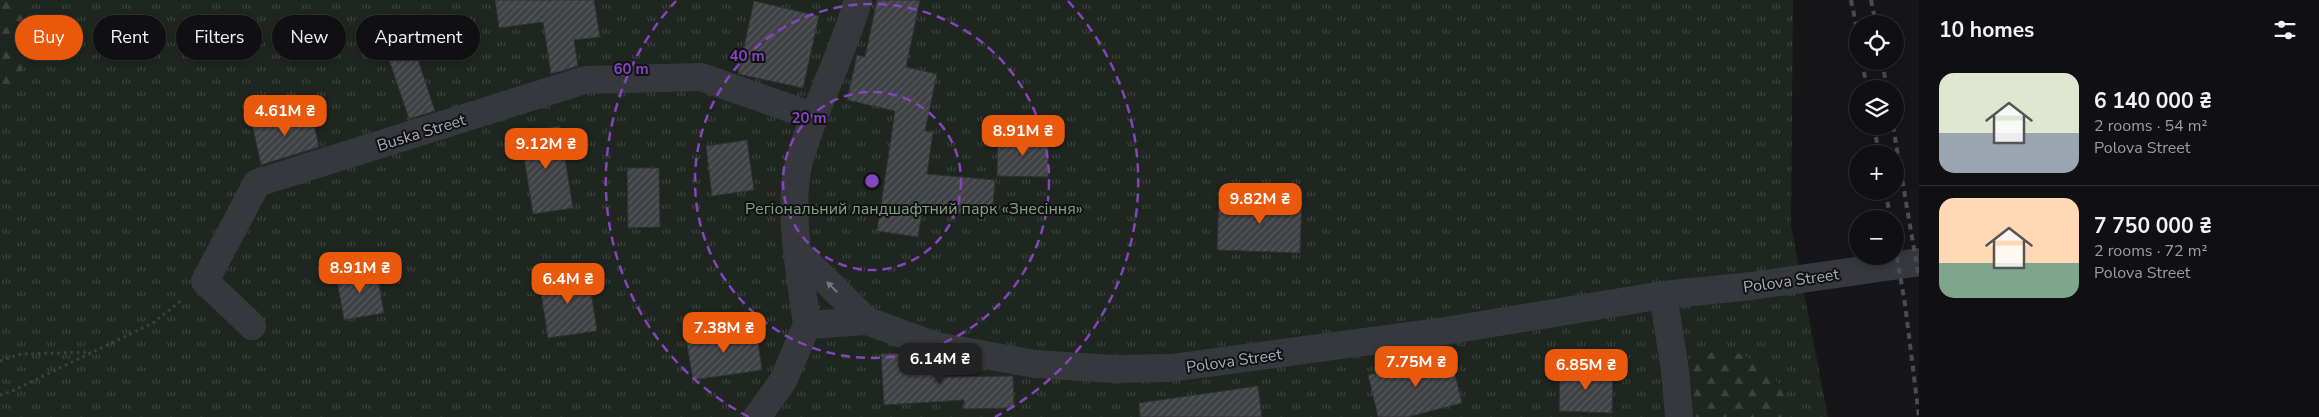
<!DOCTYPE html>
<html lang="en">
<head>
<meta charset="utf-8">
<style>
  :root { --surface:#101012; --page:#1e1e20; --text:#f1f3f6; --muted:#9c9d9f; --line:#303032; --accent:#ea580c }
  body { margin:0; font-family:"Nunito Sans",sans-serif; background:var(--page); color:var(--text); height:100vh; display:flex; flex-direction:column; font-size:19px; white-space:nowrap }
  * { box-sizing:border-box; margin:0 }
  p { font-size:16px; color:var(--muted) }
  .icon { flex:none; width:28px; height:28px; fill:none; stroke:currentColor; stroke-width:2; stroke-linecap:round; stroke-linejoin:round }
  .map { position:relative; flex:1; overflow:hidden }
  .details { display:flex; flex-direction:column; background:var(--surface); width:400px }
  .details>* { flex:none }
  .top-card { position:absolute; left:15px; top:15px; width:475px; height:45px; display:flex; gap:10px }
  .buttons { position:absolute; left:1849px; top:15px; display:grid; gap:10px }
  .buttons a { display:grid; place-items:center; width:55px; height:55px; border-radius:50%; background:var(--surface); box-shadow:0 2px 8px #0003,0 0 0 1px var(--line); font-size:25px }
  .price { position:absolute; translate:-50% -42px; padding:0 11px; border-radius:10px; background:var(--accent); color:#fff; font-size:16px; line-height:32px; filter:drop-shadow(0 1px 2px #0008) }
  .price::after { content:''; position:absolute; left:50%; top:30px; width:15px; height:11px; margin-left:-8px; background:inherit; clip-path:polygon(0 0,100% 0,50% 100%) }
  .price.selected { background:#222; color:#fff }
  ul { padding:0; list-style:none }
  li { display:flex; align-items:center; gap:15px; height:125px; padding:0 20px }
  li+li { border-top:1px solid var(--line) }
  li span { display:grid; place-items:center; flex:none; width:140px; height:100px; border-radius:15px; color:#555 }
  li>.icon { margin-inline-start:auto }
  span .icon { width:60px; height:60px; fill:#fffc; stroke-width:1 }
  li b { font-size:21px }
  h2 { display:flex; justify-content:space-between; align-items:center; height:60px; padding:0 20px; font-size:21px }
  .tag { padding:0 18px; border-radius:22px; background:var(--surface); box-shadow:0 2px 8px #0003,0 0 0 1px var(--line); font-size:18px; line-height:45px }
  .tag.selected { background:var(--accent); color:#fff }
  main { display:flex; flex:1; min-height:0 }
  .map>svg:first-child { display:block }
</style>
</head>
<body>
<main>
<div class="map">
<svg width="1919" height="417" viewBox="0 0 1919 417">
  <defs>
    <pattern id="grass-tufts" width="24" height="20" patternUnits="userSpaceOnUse" patternTransform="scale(1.25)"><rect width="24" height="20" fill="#1e261f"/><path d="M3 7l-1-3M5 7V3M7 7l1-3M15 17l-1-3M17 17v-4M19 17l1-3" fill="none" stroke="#3c433d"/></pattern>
    <pattern id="forest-firs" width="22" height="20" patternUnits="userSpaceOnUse" patternTransform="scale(1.25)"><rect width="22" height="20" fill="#1e261f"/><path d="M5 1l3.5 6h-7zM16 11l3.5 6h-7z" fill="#3c433d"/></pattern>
    <pattern id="building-hatch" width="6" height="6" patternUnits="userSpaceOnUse" patternTransform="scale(1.25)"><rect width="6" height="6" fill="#404145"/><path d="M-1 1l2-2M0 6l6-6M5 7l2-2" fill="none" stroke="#595a5e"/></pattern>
  </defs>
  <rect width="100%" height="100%" fill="#161618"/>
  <!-- grass -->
  <polygon fill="url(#grass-tufts)" points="0,0 1793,0 1791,226 1828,417 0,417"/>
  <!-- forest -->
  <g fill="url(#forest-firs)">
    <polygon points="0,0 27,0 28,60 0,108"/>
    <polygon points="1723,347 1762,363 1784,390 1782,417 1679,417 1675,370"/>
  </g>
  <!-- building -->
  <g fill="url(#building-hatch)" stroke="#303034">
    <polygon points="495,0 594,0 600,37 574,40 578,66 551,74 543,22 499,28"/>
    <polygon points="877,0 920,0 906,67 937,74 925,131 933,132 927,174 995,180 992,216 922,211 918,237 877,231 895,111 847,100 857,55 865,57"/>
    <polygon points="754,1 819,16 803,88 738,74"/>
    <polygon points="409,33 435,111 409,119 383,42"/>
    <polygon points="311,111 319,147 261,165 252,124"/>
    <polygon points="560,126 573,208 533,214 520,132"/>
    <polygon points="998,137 1048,138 1048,177 997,176"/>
    <polygon points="747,140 754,190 712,196 706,146"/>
    <polygon points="627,168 659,168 660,227 628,228"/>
    <polygon points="1219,197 1302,200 1300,253 1217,250"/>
    <polygon points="376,268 384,313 344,320 336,275"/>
    <polygon points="588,272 597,331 548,338 539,280"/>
    <polygon points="756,329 762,370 693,380 686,339"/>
    <polygon points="909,353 942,363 943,377 1013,376 1014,408 964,409 964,400 884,405 881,354"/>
    <polygon points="1450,354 1462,403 1408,417 1378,417 1368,375"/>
    <polygon points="1560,369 1613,371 1612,413 1559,411"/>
    <polygon points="1258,386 1262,417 1140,417 1139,403"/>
  </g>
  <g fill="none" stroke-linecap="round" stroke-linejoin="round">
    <!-- path -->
    <g stroke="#3d3f44" stroke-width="3" stroke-dasharray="2.5 4" stroke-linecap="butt">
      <polyline points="0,361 21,354 91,352"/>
      <polyline points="0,395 10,392 153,323 183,299"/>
    </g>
    <!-- minor -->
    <g stroke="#37383d" stroke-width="28">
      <polyline points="1663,295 1675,370 1679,417"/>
      <polyline points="252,326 205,281 257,183 585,80 701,77 815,117"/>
      <polyline points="757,417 783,381 807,325"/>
    </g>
    <!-- tertiary -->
    <g stroke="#37383d" stroke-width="28">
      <path d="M858 0C843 55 814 106 799 162 787 207 801 279 807 325L867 321 936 346 1035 364 1113 369 1171 368 1445 331 1663 295 1752 286 1919 262"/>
      <polyline points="798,253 867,321"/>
    </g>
    <!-- rail -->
    <g stroke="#4a4c52" stroke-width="4" stroke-dasharray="6 5" stroke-linecap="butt">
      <polyline points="1851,0 1858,34"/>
      <polyline points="1871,0 1876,24"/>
      <polyline points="1862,61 1867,89"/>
      <polyline points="1882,61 1887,89"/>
      <polyline points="1874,126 1879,154"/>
      <polyline points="1893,126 1919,278"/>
      <polyline points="1886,191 1890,219"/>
      <polyline points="1895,246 1905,304 1919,417"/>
    </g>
  </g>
  <!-- one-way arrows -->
  <defs><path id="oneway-solid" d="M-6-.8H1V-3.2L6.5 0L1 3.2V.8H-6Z" transform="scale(1.25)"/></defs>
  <use fill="#757881" href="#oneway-solid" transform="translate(832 287) rotate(-135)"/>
  <!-- distance rings -->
  <g fill="none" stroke="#8446be" stroke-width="2.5" stroke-dasharray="9 6">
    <circle cx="872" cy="181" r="89"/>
    <circle cx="872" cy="181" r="177"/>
    <path d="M749 417A266 266 0 0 1 676 1M1068 1A266 266 0 0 1 995 417"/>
  </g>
  <g text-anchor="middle" stroke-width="4" stroke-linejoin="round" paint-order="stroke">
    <!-- street labels -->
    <g font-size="16" fill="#a8adb8" stroke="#111113">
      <text transform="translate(421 132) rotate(-17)" y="6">Buska Street</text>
      <text transform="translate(1791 280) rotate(-8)" y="6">Polova Street</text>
      <text transform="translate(1234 360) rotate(-8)" y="6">Polova Street</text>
    </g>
    <!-- park labels -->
    <g font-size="16" fill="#7fa381" stroke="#111113">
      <text x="914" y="214">Регіональний ландшафтний парк «Знесіння»</text>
    </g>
  </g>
  <circle cx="872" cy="181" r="8" fill="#8446be" stroke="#111113" stroke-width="2.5"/>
  <g font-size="15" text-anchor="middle" font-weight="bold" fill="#8446be" stroke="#111113" stroke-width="4" stroke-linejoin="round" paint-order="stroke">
    <text x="747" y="61">40 m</text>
    <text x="631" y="74">60 m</text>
    <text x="809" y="123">20 m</text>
  </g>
</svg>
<div class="buttons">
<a><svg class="icon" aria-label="locate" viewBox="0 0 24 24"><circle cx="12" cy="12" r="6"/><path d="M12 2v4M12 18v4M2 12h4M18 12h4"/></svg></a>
<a><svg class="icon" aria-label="layers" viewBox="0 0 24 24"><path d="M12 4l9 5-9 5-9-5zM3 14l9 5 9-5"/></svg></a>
<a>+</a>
<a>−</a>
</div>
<b class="price" style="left:285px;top:137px">4.61M ₴</b>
<b class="price" style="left:1023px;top:157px">8.91M ₴</b>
<b class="price" style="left:546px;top:170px">9.12M ₴</b>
<b class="price" style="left:1260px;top:225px">9.82M ₴</b>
<b class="price" style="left:360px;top:294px">8.91M ₴</b>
<b class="price" style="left:568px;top:305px">6.4M ₴</b>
<b class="price" style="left:724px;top:354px">7.38M ₴</b>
<b class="price selected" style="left:940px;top:385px">6.14M ₴</b>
<b class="price" style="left:1416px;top:388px">7.75M ₴</b>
<b class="price" style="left:1586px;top:391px">6.85M ₴</b>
<div class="top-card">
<a class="tag selected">Buy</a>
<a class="tag">Rent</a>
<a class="tag">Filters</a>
<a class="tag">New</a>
<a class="tag">Apartment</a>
</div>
</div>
<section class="details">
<h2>10 homes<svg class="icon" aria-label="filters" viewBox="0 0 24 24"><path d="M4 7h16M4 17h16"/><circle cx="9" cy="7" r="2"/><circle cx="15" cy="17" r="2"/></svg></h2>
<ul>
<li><span style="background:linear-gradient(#dfe7d0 60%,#9aa5b1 0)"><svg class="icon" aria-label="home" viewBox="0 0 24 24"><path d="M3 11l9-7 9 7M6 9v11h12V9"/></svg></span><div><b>6 140 000 ₴</b><p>2 rooms · 54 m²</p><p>Polova Street</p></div></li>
<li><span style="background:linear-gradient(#ffd9b3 65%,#7fa58c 0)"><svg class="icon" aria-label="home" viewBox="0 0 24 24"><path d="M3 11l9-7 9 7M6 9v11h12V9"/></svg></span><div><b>7 750 000 ₴</b><p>2 rooms · 72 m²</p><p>Polova Street</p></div></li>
</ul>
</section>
</main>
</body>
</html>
